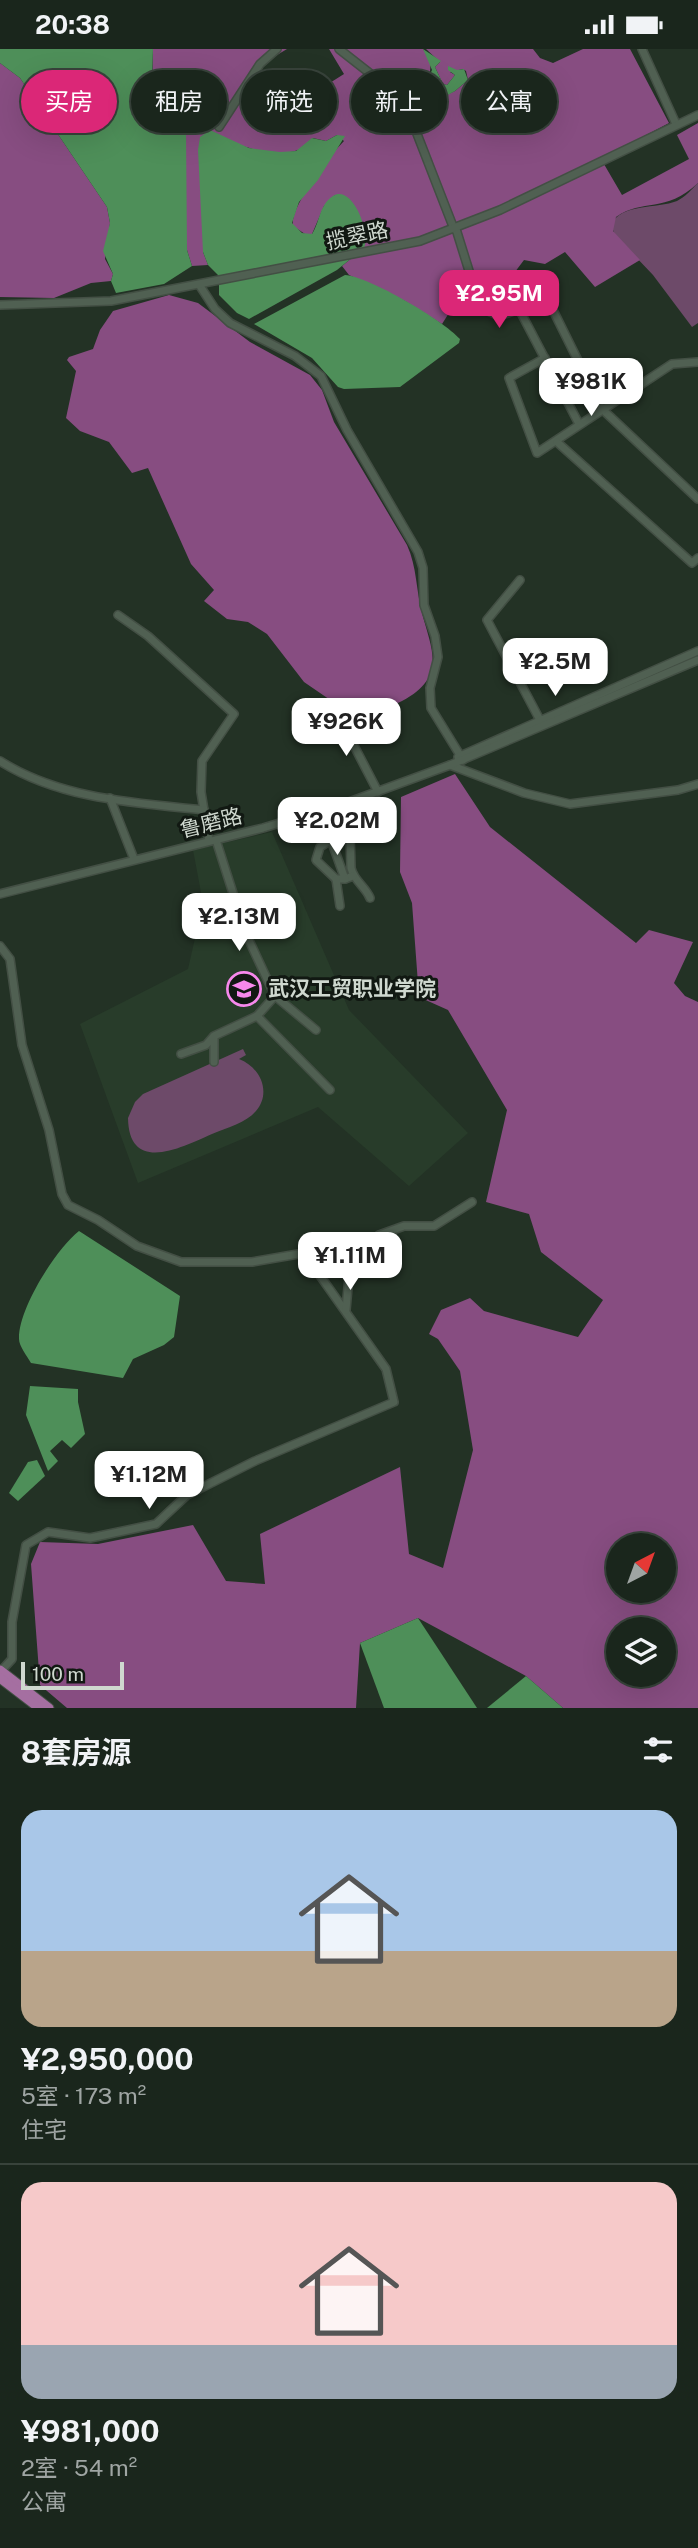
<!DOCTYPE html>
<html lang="zh">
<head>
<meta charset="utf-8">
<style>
  :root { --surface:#1a261c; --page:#232e25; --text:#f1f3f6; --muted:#9fa5a3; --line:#38433b; --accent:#db2777 }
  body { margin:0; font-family:"Public Sans","Noto Sans SC",sans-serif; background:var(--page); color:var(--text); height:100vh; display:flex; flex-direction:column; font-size:26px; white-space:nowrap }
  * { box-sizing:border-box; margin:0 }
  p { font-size:23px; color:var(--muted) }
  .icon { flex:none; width:38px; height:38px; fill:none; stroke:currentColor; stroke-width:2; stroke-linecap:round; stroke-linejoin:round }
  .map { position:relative; height:1659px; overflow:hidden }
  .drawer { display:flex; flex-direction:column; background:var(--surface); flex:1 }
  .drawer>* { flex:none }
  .top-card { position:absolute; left:21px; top:21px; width:656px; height:63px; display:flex; gap:14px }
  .needle { width:46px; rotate:41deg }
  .controls { position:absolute; left:606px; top:1484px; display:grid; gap:14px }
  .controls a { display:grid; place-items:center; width:70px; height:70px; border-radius:50%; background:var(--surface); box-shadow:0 7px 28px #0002,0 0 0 2px var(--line); font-size:35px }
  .scale { position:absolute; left:21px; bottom:18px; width:103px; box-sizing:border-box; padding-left:7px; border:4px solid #cfd8cf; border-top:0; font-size:19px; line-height:24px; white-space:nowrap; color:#cfd8cf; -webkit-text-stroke:5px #111812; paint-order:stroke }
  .price { position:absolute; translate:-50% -60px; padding:0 16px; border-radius:14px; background:#fff; color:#222; font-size:23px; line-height:46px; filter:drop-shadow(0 2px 4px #0008) }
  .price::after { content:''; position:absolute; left:50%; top:42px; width:21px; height:16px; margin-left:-10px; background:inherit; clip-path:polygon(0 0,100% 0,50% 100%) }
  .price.active { background:var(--accent); color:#fff }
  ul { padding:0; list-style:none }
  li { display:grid; align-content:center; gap:14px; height:371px; padding:0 21px }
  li+li { border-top:2px solid var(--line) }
  li span { display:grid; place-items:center; height:217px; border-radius:21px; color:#555 }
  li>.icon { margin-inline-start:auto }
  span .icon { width:126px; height:126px; fill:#fffc; stroke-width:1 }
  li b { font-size:30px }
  h2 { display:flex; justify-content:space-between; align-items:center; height:84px; padding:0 21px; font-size:30px }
  .chip { padding:0 24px; border-radius:32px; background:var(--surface); box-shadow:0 7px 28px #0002,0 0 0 2px var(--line); font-size:24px; line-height:63px }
  .chip.active { background:var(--accent); color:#fff }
  .status { display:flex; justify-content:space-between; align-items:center; height:49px; padding:0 35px; background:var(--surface); direction:ltr }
  .status svg { height:19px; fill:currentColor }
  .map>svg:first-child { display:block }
</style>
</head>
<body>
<div class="status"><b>20:38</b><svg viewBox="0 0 49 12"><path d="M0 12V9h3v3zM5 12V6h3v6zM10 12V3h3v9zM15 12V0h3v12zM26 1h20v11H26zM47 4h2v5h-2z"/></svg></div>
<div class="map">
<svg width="698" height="1659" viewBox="0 0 698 1659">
  <rect width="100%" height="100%" fill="#233225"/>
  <!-- built -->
  <polygon fill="#283c2a" points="272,783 349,961 468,1084 409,1137 318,1058 138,1134 80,975 188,920 203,854 193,801"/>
  <!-- green -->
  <g fill="#6d4a69">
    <path d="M698 134V274L692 278 653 226 615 186 611 176C621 154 657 160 677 152 685 148 691 141 698 134Z"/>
    <path d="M243 1000 246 1006 239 1010C260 1018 272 1043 256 1062 246 1074 226 1079 212 1085 184 1097 129 1127 128 1069L135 1053 143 1045Z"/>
  </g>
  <!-- forest -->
  <g fill="#874d81" fill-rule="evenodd">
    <path d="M153 0H287L262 15 244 44 257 64 290 73 315 57 309 47 344 25 329 0H423C436 18 430 27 419 44L427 55 455 42 468 31 466 22 463 20 450 23 455 26 447 36 443 35 435 18 440 13 426 0H533L540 9 553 14 583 0H630L669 74 601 110 622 146 689 110 677 86 698 74V134C665 165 643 149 616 168L613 182 640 211 595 238 565 203 545 215 524 211 488 259 461 245 442 275 405 252 349 226 342 217 364 199C361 170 363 161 335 146L324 157 312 185H305L293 177C289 159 330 106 344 92L337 86 326 92 313 89C308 93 302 100 295 102 276 107 244 100 228 90L203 203 208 216 192 217 187 201 169 63C149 44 153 25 153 0Z"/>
    <polygon points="0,14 20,29 107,158 110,174 105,210 113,225 111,232 91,234 54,249 0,248"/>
    <path d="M169 246 198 254 250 293 310 326 322 341 334 373 407 496C417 518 416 541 422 564 432 602 447 628 402 652 391 657 380 665 368 666L339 657 304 633 267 585 248 573 227 570 204 552 214 541 191 515 148 419 132 424 109 393 80 382 66 369 76 322 67 311 69 308 93 300 100 281 113 262Z"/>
    <path d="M455 725 490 778 636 894 649 881 693 893 674 934 685 947 698 953V1659H563L526 1627 418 1569 360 1594 356 1659H67L40 1636 31 1515 40 1493 98 1495 193 1476 226 1532 265 1535 260 1485 400 1418 409 1505 443 1519 473 1401 460 1322 438 1290 429 1285 441 1261 470 1249 484 1262 578 1288 603 1251 541 1203 529 1165 486 1153 507 1061 448 961 419 948 412 854 400 823 401 748ZM618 1496H663V1542H618ZM618 1580H663V1626H618Z"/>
  </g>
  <!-- water -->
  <g fill="#4e8f59">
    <polygon points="0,0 153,0 152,31 157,48 186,81 187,201 192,217 164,235 116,244 111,232 113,225 103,202 110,174 107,158 20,29 0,14"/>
    <polygon points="423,0 441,12 435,18 443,35 447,36 455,26 448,21 448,17 457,21 464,20 468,31 455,42 430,56 420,47 432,21"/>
    <path d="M210 81 249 99 280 103 296 102 312 89 326 92 337 86 345 87 318 131 299 153 292 174 302 184 312 185C320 173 319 156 333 147 352 135 371 183 364 199L337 221 249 270 237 264 219 246V227L208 216 203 203 198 101 200 88Z"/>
    <path d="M345 226C370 228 443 271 460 290L459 294 400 338 344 340 338 338 312 309 254 275Z"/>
    <path d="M79 1182 180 1247 174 1288 164 1296 133 1310 123 1329 31 1314C27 1307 19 1297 19 1290 18 1260 56 1200 79 1182Z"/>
    <polygon points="30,1337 78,1340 78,1353 85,1385 71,1399 62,1391 50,1402 58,1412 48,1422 26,1366"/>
    <polygon points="37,1411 45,1427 18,1452 9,1444 28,1413"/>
    <polygon points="418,1569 477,1659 384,1659 360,1594"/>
    <polygon points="526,1627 563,1659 487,1659"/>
  </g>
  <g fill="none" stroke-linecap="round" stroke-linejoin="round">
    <!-- minor casing -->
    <g stroke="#434f44" stroke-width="10">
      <g id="minor">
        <polyline points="339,0 395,44 412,72 454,180"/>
        <polyline points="642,0 676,75"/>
        <polyline points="219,78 260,15 277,0"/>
        <polyline points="456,180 470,225 464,251 499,267 519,260 579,375"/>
        <polyline points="200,237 215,260 230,274 295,307 321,327 347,381 418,503 423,519 424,556 435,587 438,608 430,639 431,659 463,711"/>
        <polyline points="0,256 111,252 420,192 500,161 698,66"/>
        <polyline points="519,260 527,245 544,243 602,360 698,450"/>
        <polyline points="545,309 509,329 537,404 672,315 698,313"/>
        <polyline points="557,393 692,514 698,509"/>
        <polyline points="520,531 487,571 541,673"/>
        <polyline points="118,566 148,587 234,665 202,712 201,743 209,792"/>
        <polyline points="337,664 378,743"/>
        <polyline points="458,708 698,602"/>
        <path d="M0 712C60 750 135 754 204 761"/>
        <polyline points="450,716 524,744 570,755 678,741 698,735"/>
        <polyline points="110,749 134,810"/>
        <path d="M349 753 351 819C354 832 365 837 370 849"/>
        <polyline points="349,784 331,791 345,830 353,827"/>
        <polyline points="216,791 246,885 275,947 316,981"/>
        <polyline points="331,791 320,798 316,811 336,830 345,830"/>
        <polyline points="336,830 340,857"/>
        <polyline points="0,845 263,779 349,753 450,716 698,611"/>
        <polyline points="0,897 10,910 22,996 49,1081 62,1145 68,1156 98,1171 137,1197 181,1213 252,1213 304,1204 386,1320 394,1353 255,1412 187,1446 156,1475 90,1489 48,1483 26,1496 12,1573 12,1610 1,1622"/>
        <polyline points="275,947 257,967 330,1041"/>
        <polyline points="181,1005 206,996 213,988"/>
        <polyline points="214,1013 214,987 257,967"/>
        <polyline points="346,1261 350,1216 359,1200 379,1186 404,1177 434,1177 472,1153"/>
      </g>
    </g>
    <!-- major casing -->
    <g stroke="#434f44" stroke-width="11">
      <g id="major">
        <polyline points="0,1621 49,1659"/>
        <polyline points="0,1629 39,1659"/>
      </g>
    </g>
    <!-- minor -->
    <use href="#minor" stroke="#506052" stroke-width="7"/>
    <!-- major -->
    <use href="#major" stroke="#a56fa1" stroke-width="9"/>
  </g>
  <!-- icons -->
  <defs>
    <g id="university-ring" transform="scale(1.75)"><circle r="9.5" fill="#111812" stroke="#f788ec" stroke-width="1.5"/><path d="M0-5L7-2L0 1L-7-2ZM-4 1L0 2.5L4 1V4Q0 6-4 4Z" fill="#f788ec"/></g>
  </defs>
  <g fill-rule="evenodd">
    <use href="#university-ring" x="244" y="940"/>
  </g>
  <g text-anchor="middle" stroke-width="6" stroke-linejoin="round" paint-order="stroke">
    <!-- street labels -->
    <g font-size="21" fill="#cfd8cf" stroke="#111812">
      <text transform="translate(357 187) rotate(-12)" y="7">揽翠路</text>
      <text transform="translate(211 774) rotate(-14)" y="7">鲁磨路</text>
    </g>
    <!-- poi labels -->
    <g font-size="21" font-weight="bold" fill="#cfd8cf" stroke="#111812" text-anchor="start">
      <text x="268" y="947">武汉工贸职业学院</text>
    </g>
  </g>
</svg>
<div class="controls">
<a><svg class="needle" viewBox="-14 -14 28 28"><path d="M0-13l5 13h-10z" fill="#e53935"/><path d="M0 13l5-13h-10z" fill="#9fa5a3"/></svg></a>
<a><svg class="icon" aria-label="layers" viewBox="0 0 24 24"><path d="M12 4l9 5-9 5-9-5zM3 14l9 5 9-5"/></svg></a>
</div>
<div class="scale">100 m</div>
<b class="price active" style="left:499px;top:281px">¥2.95M</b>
<b class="price" style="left:591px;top:369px">¥981K</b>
<b class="price" style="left:555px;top:649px">¥2.5M</b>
<b class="price" style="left:346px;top:709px">¥926K</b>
<b class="price" style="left:337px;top:808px">¥2.02M</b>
<b class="price" style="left:239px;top:904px">¥2.13M</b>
<b class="price" style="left:350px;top:1243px">¥1.11M</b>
<b class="price" style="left:149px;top:1462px">¥1.12M</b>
<div class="top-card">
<a class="chip active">买房</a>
<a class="chip">租房</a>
<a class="chip">筛选</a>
<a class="chip">新上</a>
<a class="chip">公寓</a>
</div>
</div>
<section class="drawer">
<h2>8套房源<svg class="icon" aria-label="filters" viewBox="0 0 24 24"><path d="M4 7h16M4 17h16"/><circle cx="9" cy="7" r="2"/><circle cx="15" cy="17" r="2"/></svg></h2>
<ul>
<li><span style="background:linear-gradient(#a9c7e8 65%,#b9a48a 0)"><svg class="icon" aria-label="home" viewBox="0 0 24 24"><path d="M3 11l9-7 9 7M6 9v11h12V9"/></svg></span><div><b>¥2,950,000</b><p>5室 · 173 m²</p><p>住宅</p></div></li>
<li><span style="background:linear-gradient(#f6c9c9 75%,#9aa5b1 0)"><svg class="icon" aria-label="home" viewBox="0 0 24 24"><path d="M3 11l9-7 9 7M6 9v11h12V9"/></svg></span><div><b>¥981,000</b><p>2室 · 54 m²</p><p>公寓</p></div></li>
</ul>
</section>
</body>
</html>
